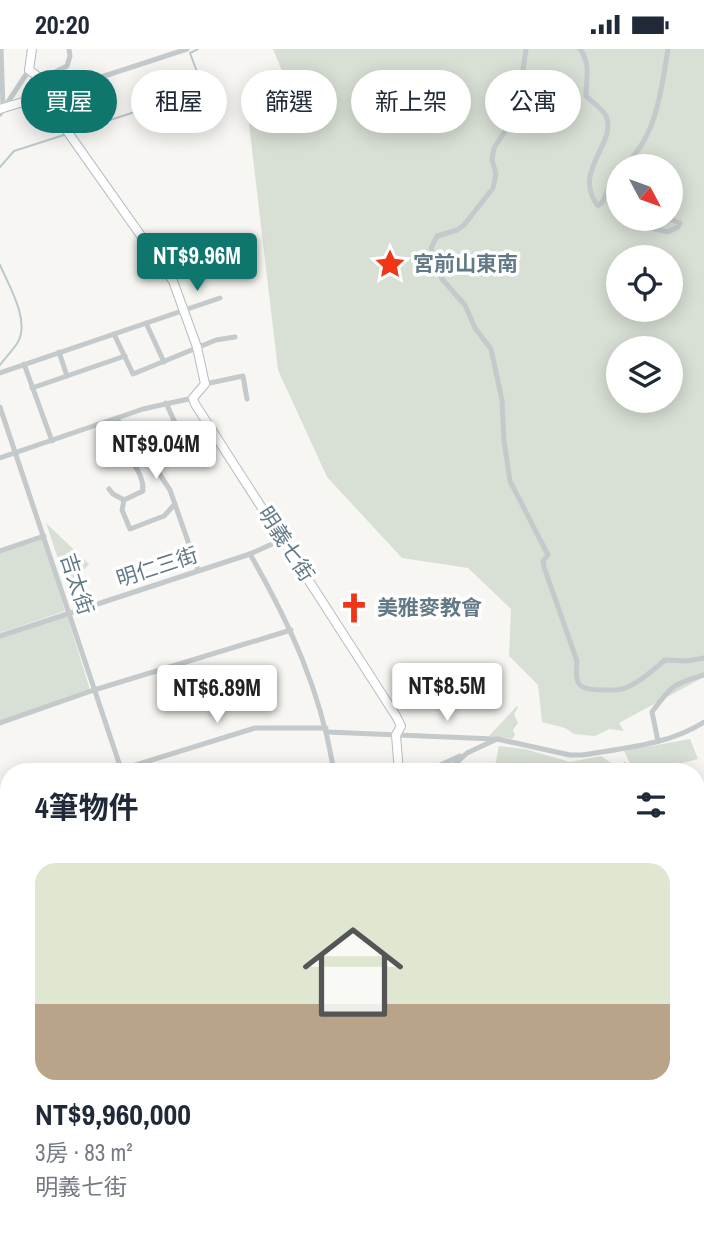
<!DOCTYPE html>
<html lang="zh-TW">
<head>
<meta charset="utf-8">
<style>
  :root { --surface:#fff; --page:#f2f2f3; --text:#1f2937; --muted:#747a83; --line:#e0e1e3; --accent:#0f766e }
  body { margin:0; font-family:"Archivo Narrow","Noto Sans TC",sans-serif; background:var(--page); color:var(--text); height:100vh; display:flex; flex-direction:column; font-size:26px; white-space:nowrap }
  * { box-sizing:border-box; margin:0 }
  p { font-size:23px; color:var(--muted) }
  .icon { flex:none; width:38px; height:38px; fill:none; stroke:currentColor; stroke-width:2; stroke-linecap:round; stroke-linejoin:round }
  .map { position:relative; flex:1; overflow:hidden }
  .panel { position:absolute; left:0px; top:714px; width:705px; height:471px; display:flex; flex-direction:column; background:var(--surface); border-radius:28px 28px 0 0; box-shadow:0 4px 18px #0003 }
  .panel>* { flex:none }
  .top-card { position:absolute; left:21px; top:21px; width:663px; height:63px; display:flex; gap:14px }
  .needle { width:46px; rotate:131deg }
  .buttons { position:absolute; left:606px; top:105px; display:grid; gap:14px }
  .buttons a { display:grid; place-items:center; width:77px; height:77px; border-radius:50%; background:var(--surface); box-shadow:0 4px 18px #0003; font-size:35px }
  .price { position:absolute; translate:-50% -60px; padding:0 16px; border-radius:7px; background:#fff; color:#222; font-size:23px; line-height:46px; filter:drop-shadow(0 2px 4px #0008) }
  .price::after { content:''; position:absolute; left:50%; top:42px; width:21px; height:16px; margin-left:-10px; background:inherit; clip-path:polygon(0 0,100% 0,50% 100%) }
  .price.active { background:var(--accent); color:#fff }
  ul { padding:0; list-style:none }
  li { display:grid; align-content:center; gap:14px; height:371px; padding:0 35px }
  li+li { border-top:2px solid var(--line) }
  li span { display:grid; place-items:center; height:217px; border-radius:21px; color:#555 }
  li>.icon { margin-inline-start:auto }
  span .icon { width:126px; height:126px; fill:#fffc; stroke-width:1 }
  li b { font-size:30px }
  h2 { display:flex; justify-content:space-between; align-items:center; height:84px; padding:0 35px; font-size:30px }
  .tag { padding:0 24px; border-radius:32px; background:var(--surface); box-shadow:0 4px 18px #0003; font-size:24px; line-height:63px }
  .tag.active { background:var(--accent); color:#fff }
  .status { display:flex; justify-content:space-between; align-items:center; height:49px; padding:0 35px; background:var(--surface); direction:ltr }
  .status svg { height:19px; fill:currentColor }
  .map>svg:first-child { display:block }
</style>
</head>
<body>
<div class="status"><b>20:20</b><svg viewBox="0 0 49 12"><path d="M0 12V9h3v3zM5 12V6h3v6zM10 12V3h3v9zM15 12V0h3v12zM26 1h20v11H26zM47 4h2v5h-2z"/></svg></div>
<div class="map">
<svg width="704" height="1184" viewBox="0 0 704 1184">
  <rect width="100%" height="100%" fill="#f7f6f3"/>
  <!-- built -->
  <g fill="#e7e8e6">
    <polygon points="0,1050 7,1054 9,1058 9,1176 15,1176 1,1184"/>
    <polygon points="52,1176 248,1176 249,1184 55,1184"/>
  </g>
  <!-- green -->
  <g fill="#d8dfd4" fill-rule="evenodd">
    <path d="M273 0H704V628L619 674 624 682 609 680 595 687 574 685 565 679 542 673 538 636 509 607 511 560 468 519 402 509 327 428 278 321 247 58 284 27ZM618 117H670V170H618ZM618 208H670V261H618ZM618 299H670V352H618Z"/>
    <polygon points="46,474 89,515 68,540"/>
    <polygon points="43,489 65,562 0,584 0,504"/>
    <polygon points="67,566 91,644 0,675 0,589"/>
    <polygon points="517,657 518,659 514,665 518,674 513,681 515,686 512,690 489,687"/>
    <polygon points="690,690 698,710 678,715 676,723 634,723 624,702"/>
    <polygon points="499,697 525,700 570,713 601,707 618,719 625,712 630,723 491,723 494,721"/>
    <polygon points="704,784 704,843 697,848 697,789"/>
    <polygon points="704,916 704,1036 697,1029 696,924"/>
    <polygon points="166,1176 216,1176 222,1184 172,1184"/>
  </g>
  <!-- water -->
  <g fill="#bac9cc">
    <polygon points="704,848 704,889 697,895 697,853"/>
    <polygon points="363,1176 426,1176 421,1184 357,1184"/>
  </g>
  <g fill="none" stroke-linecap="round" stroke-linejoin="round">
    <!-- stream -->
    <g stroke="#bac9cc" stroke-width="2">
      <polyline points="73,83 178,49 200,39 202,36 190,4 198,0"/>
      <polyline points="0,118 14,102 64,86"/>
      <path d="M0 216C9 237 30 271 18 293 13 301 6 308 0 316"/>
    </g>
    <!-- secondary casing -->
    <g stroke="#b6bcc0" stroke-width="10">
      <g id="secondary">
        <polyline points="32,0 29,21 41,30 46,46 67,82 173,232 197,298 205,335 193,349 195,355 396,667 401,677 396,686 399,723"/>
        <polyline points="0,60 46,46"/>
        <polyline points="696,782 704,778"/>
        <polyline points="696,1045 704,1051"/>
        <polyline points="8,1184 22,1176"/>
        <polyline points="694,1184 704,1162"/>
      </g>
    </g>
    <!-- street -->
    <g stroke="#c4c9cb" stroke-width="5">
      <polyline points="1,0 3,58"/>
      <path d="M526 0 521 35 522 56 494 99 492 111 496 125 493 139 464 176 457 181 437 187 431 199 442 230 465 256 475 279 491 300 502 351 504 392 510 432 548 506 543 512 544 518 577 612C574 637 579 641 603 641 610 641 618 642 625 639 639 634 653 621 665 611L687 612 704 609"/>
      <path d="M580 0C591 15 586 29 586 47 592 53 602 59 606 67 618 94 571 122 598 157 609 150 605 134 618 123"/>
      <polyline points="41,30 67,17 70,7 69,0"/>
      <polyline points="46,46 187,0"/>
      <polyline points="0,65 29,21"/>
      <path d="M624 117C657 87 661 42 668 0"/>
      <polyline points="616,124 618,152"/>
      <polyline points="633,170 646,178 668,183 678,178 680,174 670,170"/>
      <polyline points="146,274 164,313"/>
      <polyline points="114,285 133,325 216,291 235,288"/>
      <polyline points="59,303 67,327"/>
      <polyline points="24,315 52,392"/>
      <polyline points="0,324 220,249"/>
      <polyline points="205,335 243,327 247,350"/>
      <polyline points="32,339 125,307"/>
      <polyline points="0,358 122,723"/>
      <polyline points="116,370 135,388 170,441 198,521"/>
      <path d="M122 393C127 412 144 421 143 442L124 451"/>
      <polyline points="106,406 110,412 117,411 127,407"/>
      <polyline points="0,409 143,360 193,349"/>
      <polyline points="153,413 188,402 166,354"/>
      <polyline points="109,440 113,445 124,451 122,461 130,480 164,467 175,455"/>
      <polyline points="0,502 44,487"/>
      <path d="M250 505C290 575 321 642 334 723"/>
      <polyline points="0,587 250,505 283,490"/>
      <polyline points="0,674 94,641 291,581"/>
      <polyline points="327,683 494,690"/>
      <path d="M658 692 652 663C671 637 673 635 704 626"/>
      <polyline points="113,723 255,679 326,679"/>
      <polyline points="425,723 460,707"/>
      <path d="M446 723 467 704 497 690 570 706H582C624 699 668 696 704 673"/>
      <polyline points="0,760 9,757"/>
      <polyline points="0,848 9,845"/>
      <polyline points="0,931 9,927"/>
      <polyline points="0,1010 9,1031"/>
      <polyline points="308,1184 310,1176"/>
    </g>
    <!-- secondary -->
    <use href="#secondary" stroke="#fff" stroke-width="8"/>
  </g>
  <!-- icons -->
  <defs>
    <g id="sight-bare" transform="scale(2.415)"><path d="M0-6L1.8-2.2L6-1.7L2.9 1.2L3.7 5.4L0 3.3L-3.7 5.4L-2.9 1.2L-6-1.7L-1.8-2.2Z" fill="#f03519" stroke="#fff" stroke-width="2.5" paint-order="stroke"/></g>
    <g id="church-bare" transform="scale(2.415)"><path d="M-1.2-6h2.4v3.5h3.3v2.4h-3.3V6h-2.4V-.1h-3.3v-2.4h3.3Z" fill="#f03519" stroke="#fff" stroke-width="2.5" paint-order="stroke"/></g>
  </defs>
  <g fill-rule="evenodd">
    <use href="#sight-bare" x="390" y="215"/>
    <use href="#church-bare" x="354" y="559"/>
  </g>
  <g text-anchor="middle" stroke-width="7" stroke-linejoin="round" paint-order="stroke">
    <!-- poi labels -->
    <g font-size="21" font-weight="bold" fill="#637a86" stroke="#fff" text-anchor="start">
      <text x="413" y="222">宮前山東南</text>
      <text x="377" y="566">美雅麥教會</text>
    </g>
    <!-- street labels -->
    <g font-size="21" fill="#637a86" stroke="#fff">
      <text transform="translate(286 495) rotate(57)" y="7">明義七街</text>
      <text transform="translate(157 518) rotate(-18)" y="7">明仁三街</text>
      <text transform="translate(77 535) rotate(72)" y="7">吉太街</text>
    </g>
  </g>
</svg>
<div class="buttons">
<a><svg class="needle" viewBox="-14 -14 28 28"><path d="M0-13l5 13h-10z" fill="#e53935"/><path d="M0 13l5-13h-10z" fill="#747a83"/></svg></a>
<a><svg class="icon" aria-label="locate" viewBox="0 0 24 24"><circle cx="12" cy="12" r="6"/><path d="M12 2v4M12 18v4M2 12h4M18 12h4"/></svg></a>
<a><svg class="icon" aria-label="layers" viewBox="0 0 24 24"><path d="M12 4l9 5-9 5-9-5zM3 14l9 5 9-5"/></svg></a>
</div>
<b class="price active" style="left:197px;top:244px">NT$9.96M</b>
<b class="price" style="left:156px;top:432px">NT$9.04M</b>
<b class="price" style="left:447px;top:674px">NT$8.5M</b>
<b class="price" style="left:217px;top:676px">NT$6.89M</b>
<div class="top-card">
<a class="tag active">買屋</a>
<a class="tag">租屋</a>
<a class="tag">篩選</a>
<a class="tag">新上架</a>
<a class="tag">公寓</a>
</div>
<section class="panel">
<h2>4筆物件<svg class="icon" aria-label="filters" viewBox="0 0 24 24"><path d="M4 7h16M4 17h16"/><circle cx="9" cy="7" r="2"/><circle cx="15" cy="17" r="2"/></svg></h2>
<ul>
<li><span style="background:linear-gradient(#dfe7d0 65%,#b9a48a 0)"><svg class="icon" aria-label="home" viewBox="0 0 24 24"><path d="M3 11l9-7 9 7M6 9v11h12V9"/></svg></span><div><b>NT$9,960,000</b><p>3房 · 83 m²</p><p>明義七街</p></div></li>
</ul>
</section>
</div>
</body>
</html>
